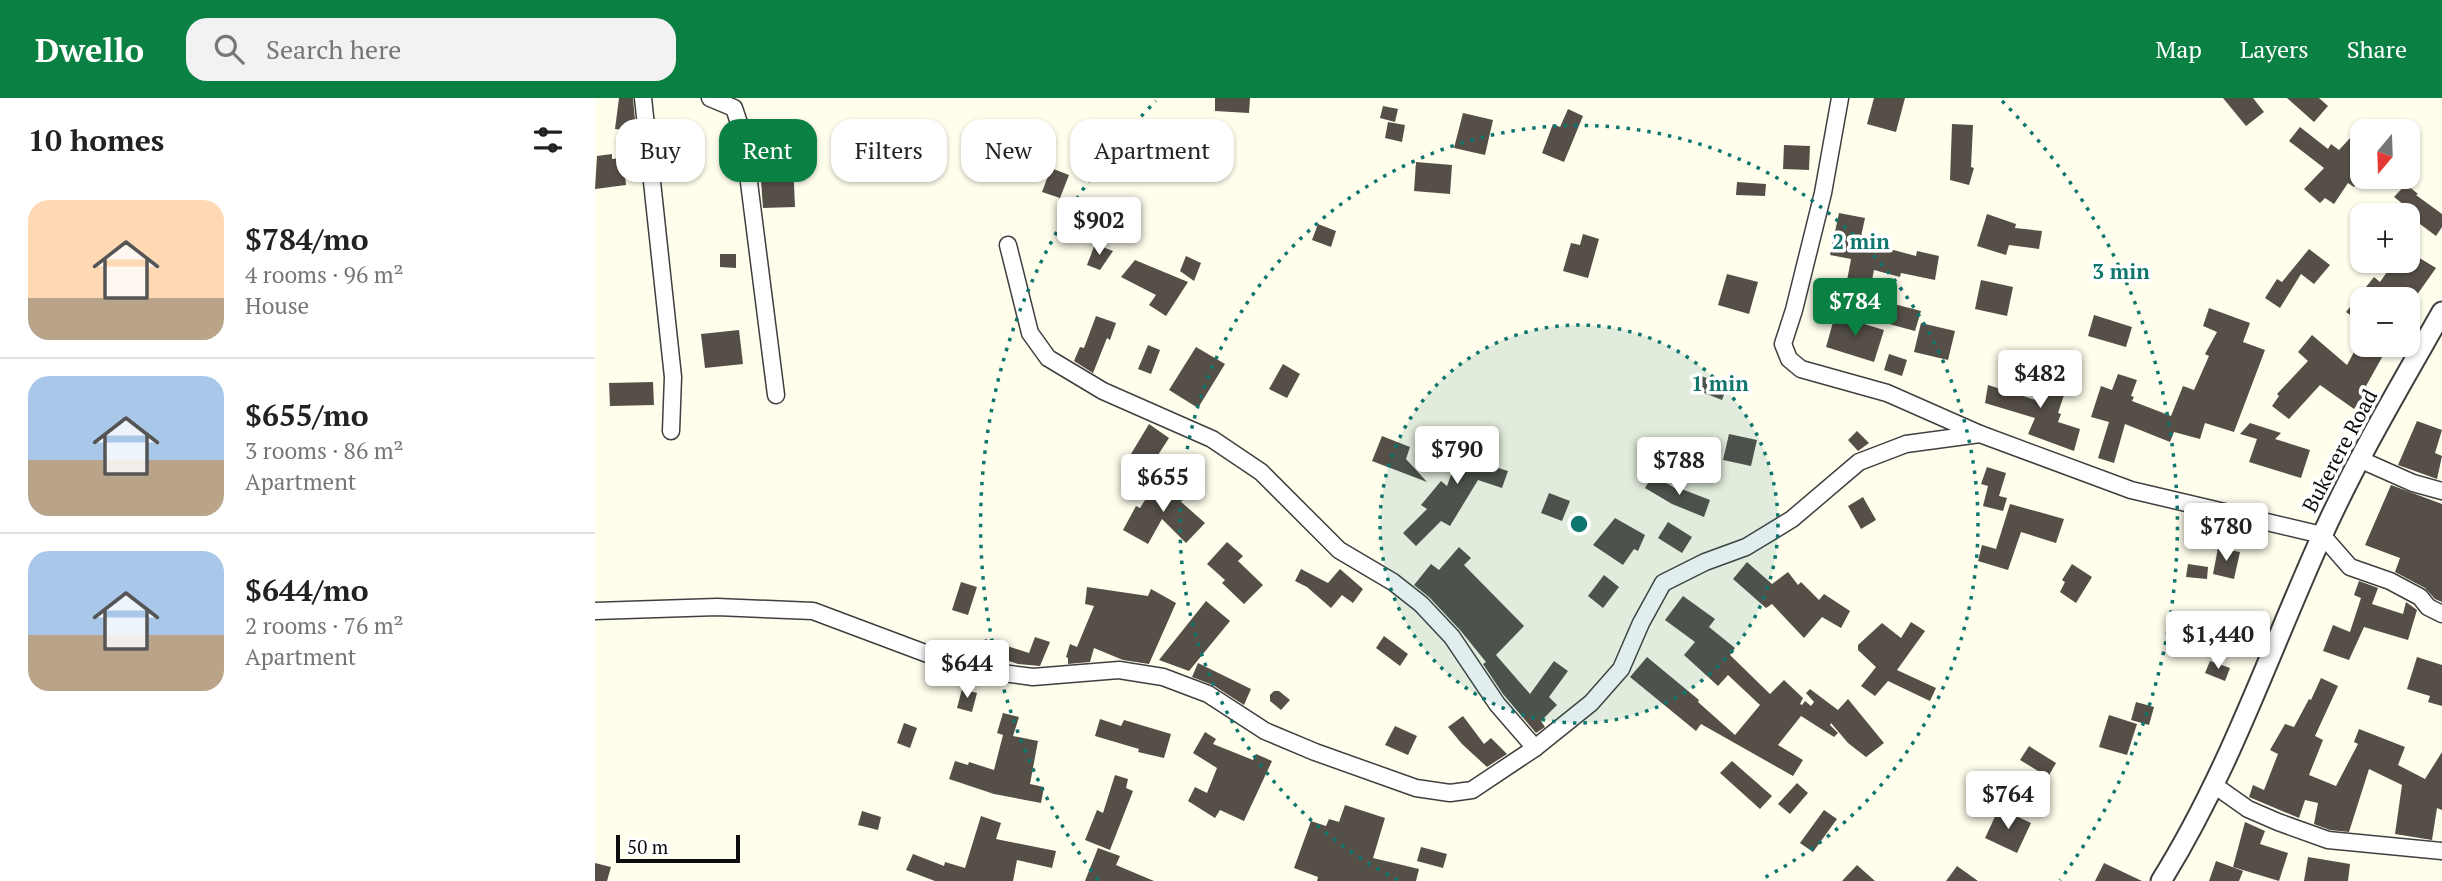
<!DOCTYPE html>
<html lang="en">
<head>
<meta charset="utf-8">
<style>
  :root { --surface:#fff; --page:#f2f2f2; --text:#222; --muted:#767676; --line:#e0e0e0; --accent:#0b8043 }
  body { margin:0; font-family:"PT Serif",serif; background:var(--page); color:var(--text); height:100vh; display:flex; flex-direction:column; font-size:26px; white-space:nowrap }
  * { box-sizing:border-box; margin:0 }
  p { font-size:23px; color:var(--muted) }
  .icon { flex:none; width:38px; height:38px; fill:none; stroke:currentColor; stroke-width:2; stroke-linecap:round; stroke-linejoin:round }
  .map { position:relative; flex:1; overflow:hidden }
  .side { display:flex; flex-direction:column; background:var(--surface); width:595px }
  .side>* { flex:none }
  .guide { position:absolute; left:21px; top:21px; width:665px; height:63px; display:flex; gap:14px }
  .needle { width:46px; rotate:199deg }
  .controls { position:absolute; left:1755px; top:21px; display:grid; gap:14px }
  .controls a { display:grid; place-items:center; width:70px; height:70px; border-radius:14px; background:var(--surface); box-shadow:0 2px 5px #0004; font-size:35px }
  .scale { position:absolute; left:21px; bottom:18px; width:124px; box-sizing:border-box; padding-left:7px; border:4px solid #0c0c0c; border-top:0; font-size:19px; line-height:24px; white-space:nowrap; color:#0c0c0c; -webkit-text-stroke:5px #fff; paint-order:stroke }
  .price { position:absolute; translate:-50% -60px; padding:0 16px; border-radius:7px; background:#fff; color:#222; font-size:23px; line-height:46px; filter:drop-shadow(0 2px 4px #0008) }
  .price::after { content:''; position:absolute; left:50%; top:42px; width:21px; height:16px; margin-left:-10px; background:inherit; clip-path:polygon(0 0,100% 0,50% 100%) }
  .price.selected { background:var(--accent); color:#fff }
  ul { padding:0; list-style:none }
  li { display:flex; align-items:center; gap:21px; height:175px; padding:0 28px }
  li+li { border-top:2px solid var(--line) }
  li span { display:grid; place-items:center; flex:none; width:196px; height:140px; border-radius:21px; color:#555 }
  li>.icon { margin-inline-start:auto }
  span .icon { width:84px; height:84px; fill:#fffc; stroke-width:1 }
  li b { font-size:30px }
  h2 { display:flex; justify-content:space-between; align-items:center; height:84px; padding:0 28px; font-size:30px }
  .tag { padding:0 24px; border-radius:21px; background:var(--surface); box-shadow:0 2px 5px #0004; font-size:24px; line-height:63px }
  .tag.selected { background:var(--accent); color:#fff }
  header { display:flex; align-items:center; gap:42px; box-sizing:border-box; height:98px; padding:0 35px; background:var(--accent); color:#fff }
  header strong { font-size:33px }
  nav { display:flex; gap:38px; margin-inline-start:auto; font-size:24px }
  .search { width:490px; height:63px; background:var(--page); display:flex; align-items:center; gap:18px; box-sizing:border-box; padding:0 24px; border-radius:21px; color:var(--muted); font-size:26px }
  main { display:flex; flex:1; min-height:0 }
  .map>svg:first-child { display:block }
</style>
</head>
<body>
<header>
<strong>Dwello</strong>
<div class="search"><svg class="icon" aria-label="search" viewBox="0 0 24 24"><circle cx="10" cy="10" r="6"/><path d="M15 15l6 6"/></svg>Search here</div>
<nav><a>Map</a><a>Layers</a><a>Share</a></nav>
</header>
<main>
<section class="side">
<h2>10 homes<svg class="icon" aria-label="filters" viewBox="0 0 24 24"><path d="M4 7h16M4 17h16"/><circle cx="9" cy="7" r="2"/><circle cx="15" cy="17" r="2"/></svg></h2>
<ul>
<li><span style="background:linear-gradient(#ffd9b3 70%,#b9a48a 0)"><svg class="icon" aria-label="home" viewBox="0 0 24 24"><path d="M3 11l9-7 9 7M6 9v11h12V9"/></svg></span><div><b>$784/mo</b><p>4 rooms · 96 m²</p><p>House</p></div></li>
<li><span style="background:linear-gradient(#a9c7e8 60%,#b9a48a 0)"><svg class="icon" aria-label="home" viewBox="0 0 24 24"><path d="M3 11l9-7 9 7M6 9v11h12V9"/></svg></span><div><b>$655/mo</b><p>3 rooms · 86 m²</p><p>Apartment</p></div></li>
<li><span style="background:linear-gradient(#a9c7e8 60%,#b9a48a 0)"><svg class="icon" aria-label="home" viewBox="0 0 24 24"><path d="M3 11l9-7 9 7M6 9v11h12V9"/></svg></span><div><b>$644/mo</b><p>2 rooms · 76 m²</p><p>Apartment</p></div></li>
</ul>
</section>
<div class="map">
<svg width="1847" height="783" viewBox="0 0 1847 783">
  <rect width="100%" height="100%" fill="#fffdec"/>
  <!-- building -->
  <g fill="#554f48">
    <polygon points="24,0 38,0 40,22 38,33 20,31"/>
    <polygon points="620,0 655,0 654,15 620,13"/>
    <polygon points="1279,0 1310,0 1301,34 1272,26"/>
    <polygon points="1628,0 1658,0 1669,14 1651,28"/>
    <polygon points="1692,0 1724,0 1733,8 1719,24"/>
    <polygon points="788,8 803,11 800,24 785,20"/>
    <polygon points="973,11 988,18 969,64 947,55 958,26 965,29"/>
    <polygon points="868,15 898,22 890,57 859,50"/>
    <polygon points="793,24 810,27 807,44 790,40"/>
    <polygon points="1357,26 1378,27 1376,69 1379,70 1374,87 1355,82"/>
    <polygon points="1705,29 1733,51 1736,46 1744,52 1756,39 1768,48 1768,78 1759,89 1753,85 1739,106 1730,100 1725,105 1709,91 1729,70 1694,43"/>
    <polygon points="197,40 200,109 168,110 163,41"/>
    <polygon points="1189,47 1215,48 1214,72 1188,71"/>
    <polygon points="17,56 17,61 28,60 31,87 0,91 2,58"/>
    <polygon points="821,64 857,67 855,96 819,93"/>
    <polygon points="456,70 474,77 465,100 447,94"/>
    <polygon points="1142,84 1171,86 1170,98 1141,97"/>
    <polygon points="1811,86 1823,96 1821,97 1847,116 1847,129 1841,138 1821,123 1813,133 1813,117 1810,115 1813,110 1799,99"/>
    <polygon points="480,114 496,121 491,134 474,128"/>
    <polygon points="1244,115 1270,120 1265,143 1321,158 1322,153 1344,158 1340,182 1306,175 1305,179 1279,172 1275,192 1251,188 1256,161 1235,157"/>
    <polygon points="1392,116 1421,126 1420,130 1447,133 1444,151 1414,147 1411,157 1382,148"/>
    <polygon points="723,126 741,133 736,149 717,142"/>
    <polygon points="988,136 1004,141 993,180 968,173 976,145 985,147"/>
    <polygon points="500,146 518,153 505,172 492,167"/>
    <polygon points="1714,151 1735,167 1719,186 1706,176 1685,210 1670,200 1682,181 1687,184"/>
    <polygon points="1813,153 1841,170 1819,201 1768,201 1768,215 1762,222 1751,214 1779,179 1785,184 1799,164 1813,173"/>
    <polygon points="125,156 141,156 141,170 125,169"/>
    <polygon points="591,158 606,165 599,183 585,173"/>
    <polygon points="540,162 593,184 571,218 554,207 561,197 526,179"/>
    <polygon points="1132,176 1163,184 1154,216 1123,207"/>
    <polygon points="1386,182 1418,189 1412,218 1380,211"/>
    <polygon points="1299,206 1326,213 1320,233 1294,226"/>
    <polygon points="1614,210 1655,225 1648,244 1670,252 1639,334 1610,325 1605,341 1579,334 1575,344 1530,326 1519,365 1503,360 1514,324 1496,319 1506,288 1517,292 1523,276 1542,282 1536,298 1539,299 1537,303 1576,318 1588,288 1599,292 1614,258 1610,256 1622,234 1608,228"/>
    <polygon points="1240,217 1289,232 1279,264 1231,249"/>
    <polygon points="1499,217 1537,229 1531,249 1493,238"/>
    <polygon points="501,218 521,225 515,242 512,240 498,275 479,263 485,249 489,250"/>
    <polygon points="1326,225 1360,233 1353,262 1319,254"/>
    <polygon points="144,232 148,266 110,270 106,236"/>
    <polygon points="1717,237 1752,267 1766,241 1768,247 1776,247 1790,254 1771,288 1774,290 1759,311 1725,287 1694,321 1677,308 1684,298 1682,296 1713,263 1703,254"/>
    <polygon points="553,247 565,252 556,276 543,271"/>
    <polygon points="601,249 630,266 603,310 574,292"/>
    <polygon points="1294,256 1312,262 1307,278 1289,272"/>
    <polygon points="688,266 705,276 692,300 674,291"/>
    <polygon points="1450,274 1474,282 1463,315 1466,316 1463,324 1485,331 1479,353 1433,336 1440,320 1390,305 1393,287 1441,302"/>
    <polygon points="1104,277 1132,288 1127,302 1099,291"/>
    <polygon points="58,284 59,307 15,308 14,285"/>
    <polygon points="1822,323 1847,332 1840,355 1847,358 1842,381 1803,367"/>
    <polygon points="1655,325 1686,335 1680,341 1715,352 1706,380 1654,364 1662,341 1645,336"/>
    <polygon points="554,326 574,340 550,377 537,369 539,365 533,361"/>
    <polygon points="868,329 896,340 884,364 913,373 907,390 883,382 855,428 846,423 821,448 808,435 832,411 826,407 846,383 852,388 867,347 862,345"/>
    <polygon points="1262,333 1274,345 1263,353 1253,342"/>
    <polygon points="1134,336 1162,342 1156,368 1128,362"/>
    <polygon points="787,338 815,349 811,361 832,384 777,363"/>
    <polygon points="1392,369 1411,375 1404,398 1412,400 1408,413 1388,408 1393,388 1386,386"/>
    <polygon points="1058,377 1083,392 1084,390 1115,402 1109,419 1077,406 1050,390"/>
    <polygon points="564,380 589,394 584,402 610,425 591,445 567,421 553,446 528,432 541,408 545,410"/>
    <polygon points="1796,387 1847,406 1847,504 1840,501 1830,490 1800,474 1805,460 1770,447"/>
    <polygon points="954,395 975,403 967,423 946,415"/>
    <polygon points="1268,399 1281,422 1266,431 1253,408"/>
    <polygon points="1415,406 1469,421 1461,445 1426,434 1413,472 1383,463 1387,447 1401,451"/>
    <polygon points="1020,420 1050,437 1043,453 1039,451 1028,467 998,447"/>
    <polygon points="1073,424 1097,439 1087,455 1063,440"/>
    <polygon points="632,444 648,458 643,463 668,487 649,506 627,485 630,482 612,466"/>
    <polygon points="864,449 876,460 869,467 929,528 901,557 935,596 959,563 973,573 954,599 962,607 946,623 950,629 941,635 908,596 888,566 891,564 865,532 834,499 819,487 836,466 844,472"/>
    <polygon points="1623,450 1645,454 1639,481 1618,476"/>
    <polygon points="1152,464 1177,486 1193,474 1203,487 1206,484 1224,502 1229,496 1255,513 1246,530 1227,519 1209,540 1177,506 1171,510 1138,481"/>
    <polygon points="1477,466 1497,479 1481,505 1465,494 1470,484 1467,482"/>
    <polygon points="1593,466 1613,469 1612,481 1591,479"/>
    <polygon points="706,471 733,485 745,471 768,491 758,505 747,497 736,510 712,489 700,483"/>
    <polygon points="1009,477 1024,489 1008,510 993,498"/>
    <polygon points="1764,483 1783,490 1777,506 1808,516 1811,504 1822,512 1813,542 1769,529 1754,562 1728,553 1738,527 1755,534 1766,500 1759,497"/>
    <polygon points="366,484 382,489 373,517 357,512"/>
    <polygon points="492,489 553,498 556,491 581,505 554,566 528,562 499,550 495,564 473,566 473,560 471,559 475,546 482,549 499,508 490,506"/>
    <polygon points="1088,498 1120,521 1114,529 1140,550 1135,557 1175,596 1189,582 1208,600 1205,606 1207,607 1210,603 1216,608 1219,604 1211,595 1215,591 1243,612 1253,601 1289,645 1271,659 1253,645 1236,625 1235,627 1243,635 1239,639 1206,618 1183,647 1208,662 1198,678 1106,626 1101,633 1035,579 1052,559 1104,602 1103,604 1140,637 1165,607 1133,577 1123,588 1089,557 1100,544 1070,522"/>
    <polygon points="611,503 635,523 594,573 564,562"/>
    <polygon points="1587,522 1601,527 1594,551 1579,546"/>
    <polygon points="1316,524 1330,533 1302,572 1341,590 1335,603 1293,583 1280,598 1266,588 1281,569 1263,552 1263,547 1287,525 1306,540"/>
    <polygon points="789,538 813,556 805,568 781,550"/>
    <polygon points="440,539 455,544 445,568 423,566 408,561 407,564 384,560 390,541 434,555"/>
    <polygon points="1822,559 1847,567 1847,608 1833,604 1835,598 1812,591"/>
    <polygon points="1615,563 1635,570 1630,583 1610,575"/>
    <polygon points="603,565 656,591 649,607 618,587 597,579"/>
    <polygon points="1726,580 1743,588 1720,638 1728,642 1714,677 1741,688 1763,646 1759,644 1764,631 1810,649 1803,667 1830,681 1847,654 1847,712 1842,710 1837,742 1800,736 1807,687 1774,671 1754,734 1735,732 1719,726 1723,705 1710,702 1704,720 1654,699 1658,687 1669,692 1683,656 1675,652 1690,626 1699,629 1714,601 1716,602"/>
    <polygon points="367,591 382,595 377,614 362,610"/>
    <polygon points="679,593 684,593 695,602 686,612 675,603 675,597"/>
    <polygon points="1541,604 1559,609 1554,627 1536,622"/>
    <polygon points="408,615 424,619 418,638 443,643 435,686 449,689 446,705 399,696 354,681 360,663 373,667 374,664 399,672 408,637 402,635"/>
    <polygon points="1514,617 1542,626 1532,657 1504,649"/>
    <polygon points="868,618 889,646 896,640 912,656 892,669 867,646 853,629"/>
    <polygon points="505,621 526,628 529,622 576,636 569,660 543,654 544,651 500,638"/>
    <polygon points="309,625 322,630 315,650 302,645"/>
    <polygon points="800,628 822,638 813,657 790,647"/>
    <polygon points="610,634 621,641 618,646 658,662 661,656 677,663 649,723 625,712 620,720 593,703 600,689 612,695 622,670 598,655"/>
    <polygon points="1434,648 1461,665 1453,679 1425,662"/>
    <polygon points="1137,663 1177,698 1165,711 1125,675"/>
    <polygon points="520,677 533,681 531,690 538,693 515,752 490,742 502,712 508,715"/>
    <polygon points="1202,685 1213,695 1195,716 1183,706"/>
    <polygon points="750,707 790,720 778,760 824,771 821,783 722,783 723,779 699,770 716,723 731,728 734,721 744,724"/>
    <polygon points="1404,710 1436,725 1422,755 1390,740"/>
    <polygon points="1229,712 1242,721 1218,754 1205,745"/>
    <polygon points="267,713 286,719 283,732 263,727"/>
    <polygon points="386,718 406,725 401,741 461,753 457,770 422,762 418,783 340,783 311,772 318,756 349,768 350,764 370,770"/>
    <polygon points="1650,724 1670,733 1665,746 1693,755 1684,783 1638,769"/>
    <polygon points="826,749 852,756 848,770 822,763"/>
    <polygon points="503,750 525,758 521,767 559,783 490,783"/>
    <polygon points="1713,759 1755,766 1753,783 1709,783"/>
    <polygon points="1621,763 1648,773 1644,783 1614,783"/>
    <polygon points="0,765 16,769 12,783 0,783"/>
    <polygon points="1509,765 1547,783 1500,783"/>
    <polygon points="1262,767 1280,783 1247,783"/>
    <polygon points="1362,768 1383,783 1351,783"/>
  </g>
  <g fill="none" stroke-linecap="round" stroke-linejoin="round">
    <!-- minor casing -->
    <g stroke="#3f3f3f" stroke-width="19">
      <g id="minor">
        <polyline points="48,0 78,279 76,333"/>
        <polyline points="115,0 139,10 148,37 181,297"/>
        <polyline points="1245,0 1228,95 1199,212 1188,246 1194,261 1206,271 1292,295 1385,336 1536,392 1727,437 1755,469 1795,483 1825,499 1833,509 1847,516"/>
        <polyline points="413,147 435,235 453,260 508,293 617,341 666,374 744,452 798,484 826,506 857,539 902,606 940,650"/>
        <polyline points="1764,361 1818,385 1847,393"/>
        <polyline points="0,513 122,509 218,513 346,561 393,573 438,579 524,572 568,579 613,596 670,633 720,654 821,690 855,695 877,692 940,650 996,605 1026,571 1046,525 1068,485 1110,464 1151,449 1197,421 1264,364 1311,346 1385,336"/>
        <polyline points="1619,687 1653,711 1683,724 1733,742 1847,753"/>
      </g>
    </g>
    <!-- tertiary casing -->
    <g stroke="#3f3f3f" stroke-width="23">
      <path id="tertiary" d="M1566 783C1633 676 1674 555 1726 440 1761 362 1805 288 1847 214"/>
    </g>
    <!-- minor -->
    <use href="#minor" stroke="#fff" stroke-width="16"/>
    <!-- tertiary -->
    <use href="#tertiary" stroke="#fff" stroke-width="19"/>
  </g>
  <!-- distance rings -->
  <circle cx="984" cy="426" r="199" fill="#0f766e" fill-opacity=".12"/>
  <g fill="none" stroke="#0f766e" stroke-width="3.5" stroke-dasharray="3.5 7">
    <circle cx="984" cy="426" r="199"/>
    <path d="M803 782A399 399 0 1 1 1165 782"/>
    <path d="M503 782A598 598 0 0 1 561 3M1407 3A598 598 0 0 1 1465 782"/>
  </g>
  <g text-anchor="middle" stroke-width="7" stroke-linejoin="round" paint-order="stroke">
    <!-- street labels -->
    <g font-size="21" fill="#0c0c0c" stroke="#fff">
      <text transform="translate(1745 353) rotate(-62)" y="7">Bukerere Road</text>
    </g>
  </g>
  <circle cx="984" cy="426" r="10" fill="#0f766e" stroke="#fff" stroke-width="3.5"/>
  <g font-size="21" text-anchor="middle" font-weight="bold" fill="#0f766e" stroke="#fff" stroke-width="7" stroke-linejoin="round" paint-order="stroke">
    <text x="1266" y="151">2 min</text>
    <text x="1526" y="181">3 min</text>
    <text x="1125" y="293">1 min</text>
  </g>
</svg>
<div class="controls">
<a><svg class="needle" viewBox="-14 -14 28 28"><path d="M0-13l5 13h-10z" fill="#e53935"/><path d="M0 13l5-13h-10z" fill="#767676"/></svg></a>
<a>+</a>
<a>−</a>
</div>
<div class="scale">50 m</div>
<b class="price" style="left:504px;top:159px">$902</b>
<b class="price selected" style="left:1260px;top:240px">$784</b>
<b class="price" style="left:1445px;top:312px">$482</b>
<b class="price" style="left:862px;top:388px">$790</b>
<b class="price" style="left:1084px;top:399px">$788</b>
<b class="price" style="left:568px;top:416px">$655</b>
<b class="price" style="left:1631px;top:465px">$780</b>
<b class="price" style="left:1623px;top:573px">$1,440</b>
<b class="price" style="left:372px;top:602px">$644</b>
<b class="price" style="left:1413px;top:733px">$764</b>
<div class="guide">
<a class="tag">Buy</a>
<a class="tag selected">Rent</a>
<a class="tag">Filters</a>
<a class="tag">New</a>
<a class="tag">Apartment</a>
</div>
</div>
</main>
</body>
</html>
